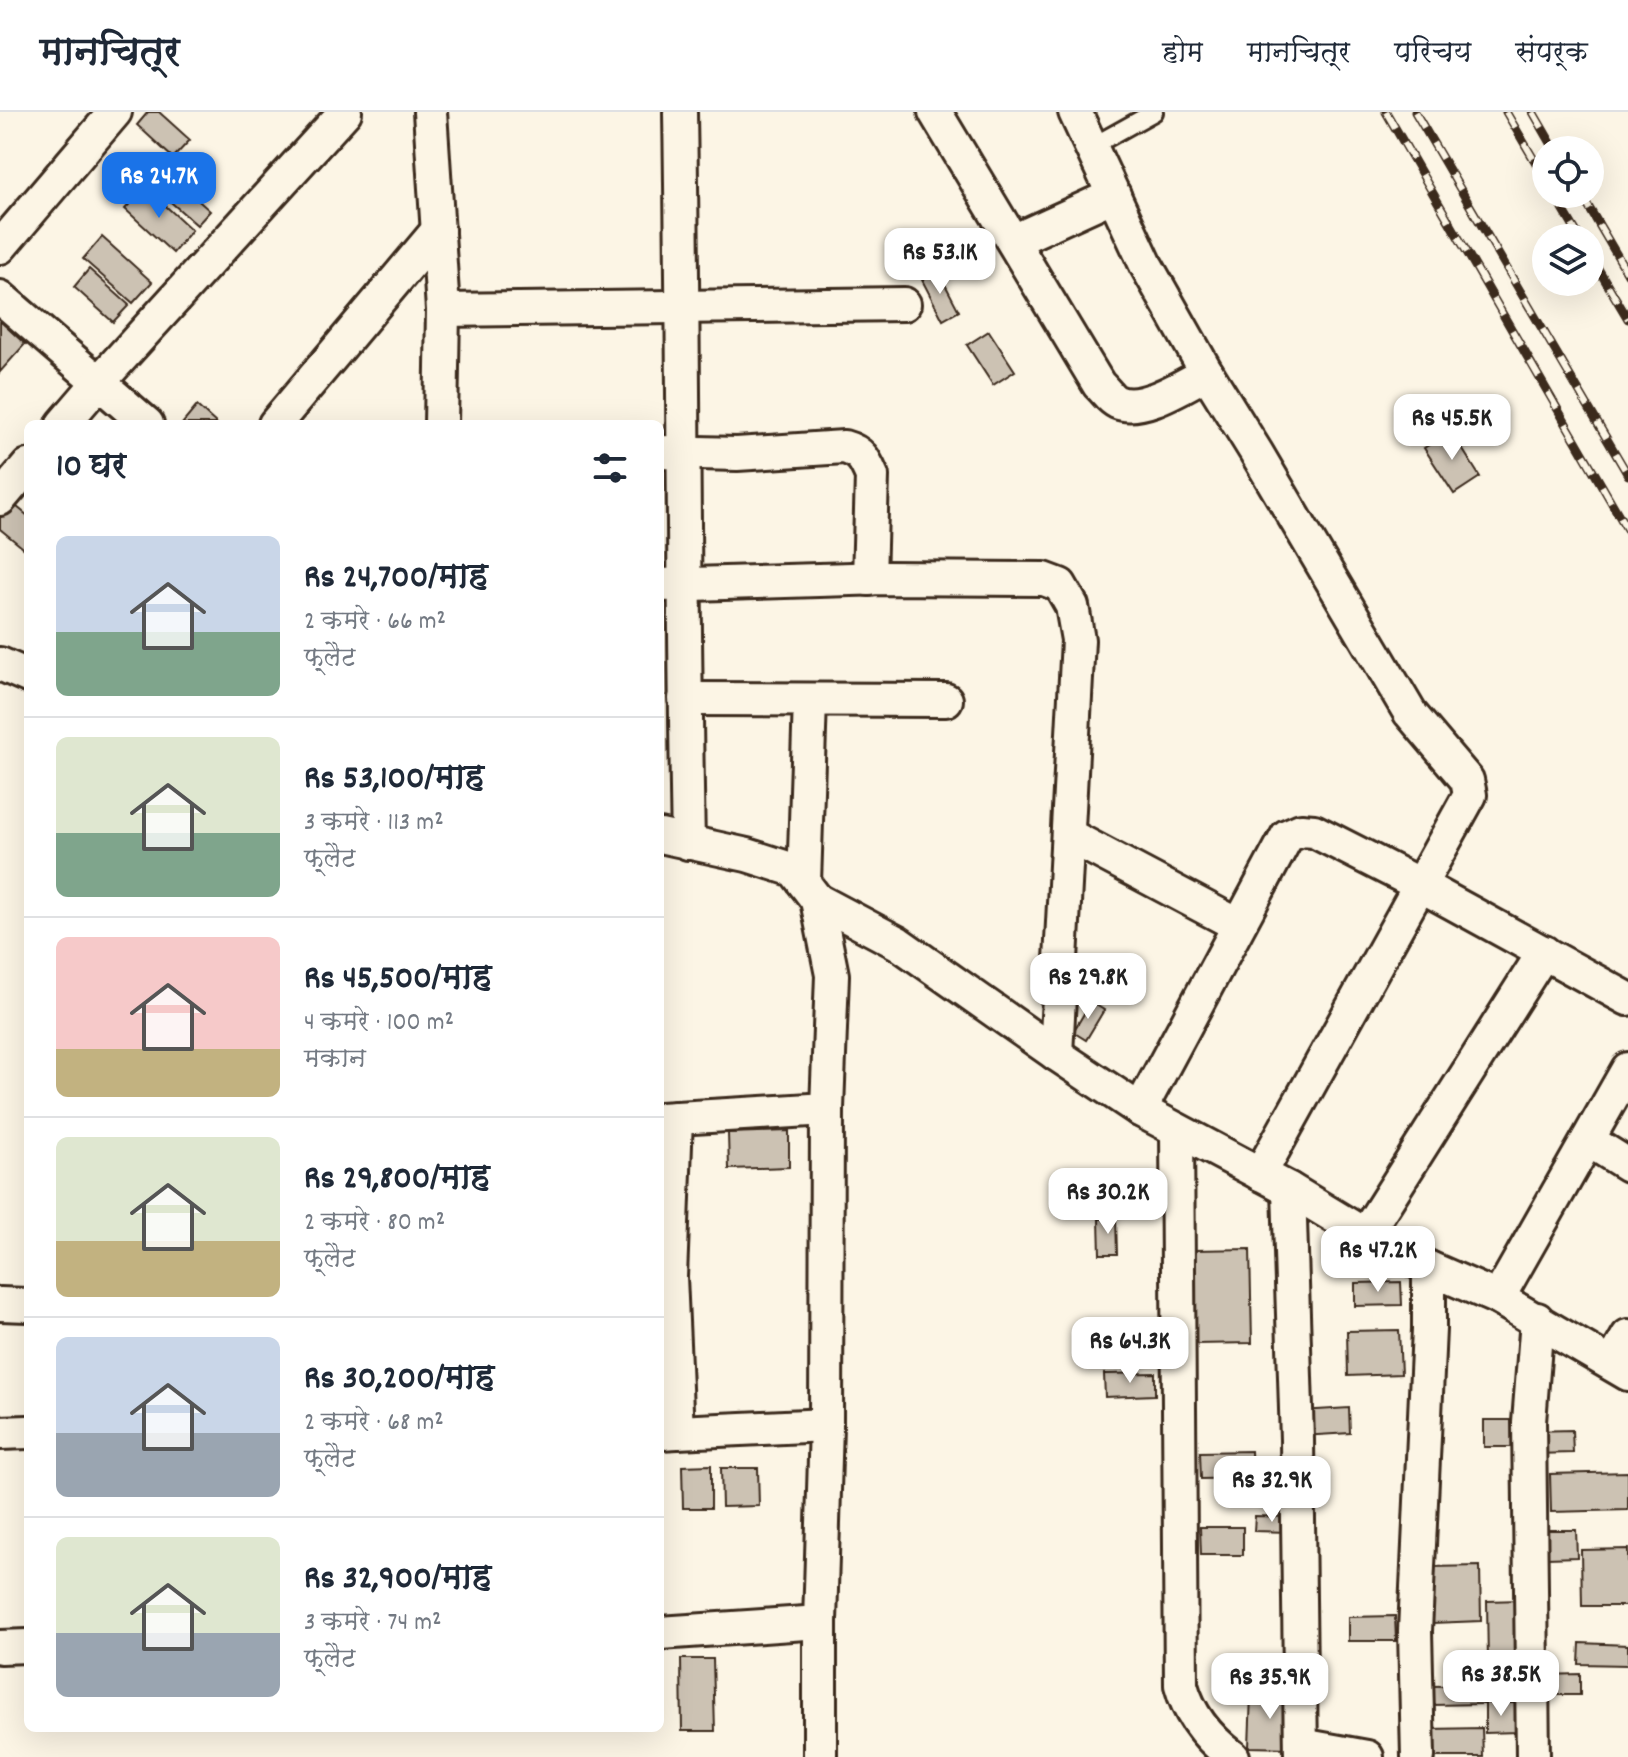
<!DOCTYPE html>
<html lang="hi">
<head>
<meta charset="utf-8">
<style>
  :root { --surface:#fff; --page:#f6f6f7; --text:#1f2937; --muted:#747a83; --line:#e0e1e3; --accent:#1a73e8 }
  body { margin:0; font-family:Dekko,"Playpen Sans Deva",sans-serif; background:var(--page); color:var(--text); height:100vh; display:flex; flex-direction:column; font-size:30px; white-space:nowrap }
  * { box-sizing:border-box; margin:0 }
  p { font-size:26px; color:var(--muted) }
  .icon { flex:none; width:44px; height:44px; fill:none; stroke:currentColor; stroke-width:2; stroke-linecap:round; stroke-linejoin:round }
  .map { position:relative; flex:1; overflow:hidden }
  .sheet { position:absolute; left:24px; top:308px; width:640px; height:1312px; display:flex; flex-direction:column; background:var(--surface); border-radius:12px; box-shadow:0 8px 32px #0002 }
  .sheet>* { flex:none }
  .buttons { position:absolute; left:1532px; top:24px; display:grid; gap:16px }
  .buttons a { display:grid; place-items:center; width:72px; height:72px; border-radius:50%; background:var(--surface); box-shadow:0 8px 32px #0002; font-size:40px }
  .price { position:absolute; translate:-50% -68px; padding:0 18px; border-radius:16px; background:#fff; color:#222; font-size:26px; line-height:52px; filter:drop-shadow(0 2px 4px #0008) }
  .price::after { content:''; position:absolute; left:50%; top:48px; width:24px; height:18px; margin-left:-12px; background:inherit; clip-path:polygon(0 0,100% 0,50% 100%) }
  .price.selected { background:var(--accent); color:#fff }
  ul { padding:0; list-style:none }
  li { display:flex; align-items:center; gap:24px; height:200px; padding:0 32px }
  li+li { border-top:2px solid var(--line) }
  li span { display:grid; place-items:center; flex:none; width:224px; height:160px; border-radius:12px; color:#555 }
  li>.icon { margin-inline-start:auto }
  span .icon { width:96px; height:96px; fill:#fffc; stroke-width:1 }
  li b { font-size:34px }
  h2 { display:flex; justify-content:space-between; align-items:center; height:96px; padding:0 32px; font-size:34px }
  header { display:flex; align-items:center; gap:48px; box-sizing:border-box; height:112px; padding:0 40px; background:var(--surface); border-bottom:2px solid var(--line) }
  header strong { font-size:38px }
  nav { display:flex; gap:44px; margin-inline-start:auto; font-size:28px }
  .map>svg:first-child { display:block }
</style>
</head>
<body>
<header>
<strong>मानचित्र</strong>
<nav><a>होम</a><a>मानचित्र</a><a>परिचय</a><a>संपर्क</a></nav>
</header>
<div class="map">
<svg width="1628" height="1645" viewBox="0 0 1628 1645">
  <rect width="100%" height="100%" fill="#fcf5e5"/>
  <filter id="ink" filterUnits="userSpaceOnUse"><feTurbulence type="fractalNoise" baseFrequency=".0125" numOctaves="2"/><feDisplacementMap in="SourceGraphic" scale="16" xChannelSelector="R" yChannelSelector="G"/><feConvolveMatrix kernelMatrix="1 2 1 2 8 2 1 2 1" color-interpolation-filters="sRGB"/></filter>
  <g filter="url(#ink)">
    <!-- building -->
    <g fill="#ccc2b3" stroke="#3b2a1e" stroke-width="2">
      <polygon points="148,0 159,0 190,28 173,46 137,13"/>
      <polygon points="170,63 210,99 197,113 157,78"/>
      <polygon points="145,75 192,118 173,141 125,97"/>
      <polygon points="102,125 152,170 133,191 83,147"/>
      <polygon points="89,157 129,193 113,210 74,175"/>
      <polygon points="938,159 959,199 943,208 922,168"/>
      <polygon points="0,209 25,232 0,260"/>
      <polygon points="989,219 1015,259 993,273 967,233"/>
      <polygon points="197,294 217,312 182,312"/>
      <polygon points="1451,319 1480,365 1454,382 1424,336"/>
      <polygon points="11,390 28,404 28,440 0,417 0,405"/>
      <polygon points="1091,890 1104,898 1086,928 1073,920"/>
      <polygon points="789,1019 789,1055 729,1057 728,1021"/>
      <polygon points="1116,1106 1117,1142 1100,1142 1099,1107"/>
      <polygon points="1250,1137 1252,1231 1195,1232 1194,1138"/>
      <polygon points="1401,1170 1402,1193 1355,1194 1355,1171"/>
      <polygon points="1399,1218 1401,1262 1348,1264 1347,1219"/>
      <polygon points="1155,1261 1155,1283 1105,1285 1104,1262"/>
      <polygon points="1349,1296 1350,1321 1302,1324 1301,1299"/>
      <rect x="1484" y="1308" width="34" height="27"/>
      <polygon points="1572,1318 1573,1341 1533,1342 1532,1319"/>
      <polygon points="1251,1339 1252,1366 1201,1367 1200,1340"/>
      <polygon points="711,1353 711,1396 683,1396 682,1354"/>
      <polygon points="721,1356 758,1356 759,1394 722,1395"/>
      <polygon points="1628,1360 1628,1398 1551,1400 1550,1362"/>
      <polygon points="1255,1404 1290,1405 1289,1420 1254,1419"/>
      <polygon points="1200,1415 1243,1415 1243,1443 1201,1443"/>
      <polygon points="1547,1418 1576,1418 1577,1445 1547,1446"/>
      <polygon points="1628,1437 1628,1494 1582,1494 1581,1438"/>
      <polygon points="1480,1454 1481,1509 1432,1511 1430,1455"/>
      <polygon points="1521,1488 1522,1550 1488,1551 1487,1489"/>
      <polygon points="1395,1504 1396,1529 1348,1529 1348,1505"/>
      <polygon points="1580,1531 1628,1533 1628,1553 1579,1552"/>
      <polygon points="681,1547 713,1547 715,1619 682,1619"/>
      <polygon points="1520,1556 1520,1580 1489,1580 1489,1557"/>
      <polygon points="1580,1562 1580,1583 1544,1583 1544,1563"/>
      <polygon points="1482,1573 1483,1592 1432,1593 1432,1574"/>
      <polygon points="1251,1582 1292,1583 1290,1636 1249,1635"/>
      <polygon points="1485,1591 1517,1591 1518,1620 1485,1621"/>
      <polygon points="1482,1616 1483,1645 1430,1645 1429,1617"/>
    </g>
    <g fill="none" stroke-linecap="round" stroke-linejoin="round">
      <!-- lane casing -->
      <g stroke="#3b2a1e" stroke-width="22">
        <polyline id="lane" points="1091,35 1154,0"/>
      </g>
      <!-- street casing -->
      <g stroke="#3b2a1e" stroke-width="38">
        <g id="street">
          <polyline points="430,0 443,198 441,312"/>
          <path d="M680 0C684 244 683 487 688 731"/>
          <path d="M935 0 1099 273C1105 278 1110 287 1117 290 1142 301 1185 272 1207 261"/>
          <polyline points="1075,0 1146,153 1207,261 1256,340 1410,601 1467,668 1470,683 1260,1062"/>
          <polyline points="1013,129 1114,83"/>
          <polyline points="0,135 115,0"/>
          <polyline points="0,185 147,312"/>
          <polyline points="443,198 904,192"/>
          <polyline points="63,312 99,270 345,0"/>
          <polyline points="275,312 438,118"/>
          <path d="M660 340 737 342 844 335C862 340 865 348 872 364L869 467"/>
          <polyline points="0,387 28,354"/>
          <polyline points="660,473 884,466 1044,467 1060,473 1072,494 1078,528 1056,942"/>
          <polyline points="0,552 28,564"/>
          <polyline points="685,587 946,588"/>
          <polyline points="1068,723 1238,813"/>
          <polyline points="660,724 747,743 794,758 817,788 832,863 827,997 826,1313 820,1510 820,1645"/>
          <polyline points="804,771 810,588"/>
          <polyline points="817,788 898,831 1056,942 1140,998 1289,1077 1365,1123 1429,1156 1498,1186 1628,1262"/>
          <polyline points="1140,998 1287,724 1301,718 1314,719 1420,773 1628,887"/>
          <polyline points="660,1007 827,997"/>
          <path d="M1177 1018 1181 1573C1189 1603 1209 1627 1233 1645"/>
          <polyline points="1588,1028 1628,1053"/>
          <polyline points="1289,1077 1297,1328 1301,1645"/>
          <polyline points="1365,1123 1544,840"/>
          <polyline points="1498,1186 1628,957"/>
          <polyline points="0,1192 28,1193"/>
          <polyline points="1612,1252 1628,1224"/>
          <polyline points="677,1320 826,1313"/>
          <polyline points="0,1321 28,1320"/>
          <polyline points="660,1321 677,1320 670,1165 676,1006"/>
          <polyline points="660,1521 820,1510"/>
          <polyline points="0,1535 28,1534"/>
          <polyline points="1301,1633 1367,1645"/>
          <polyline points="1418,1645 1415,1519 1429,1217 1429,1156"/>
          <polyline points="1533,1645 1529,1310 1537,1207"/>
        </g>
      </g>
      <!-- lane -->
      <use href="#lane" stroke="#fcf5e5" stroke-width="16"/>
      <!-- street -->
      <use href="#street" stroke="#fcf5e5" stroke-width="32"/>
      <!-- rail casing -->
      <g stroke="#3b2a1e" stroke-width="9">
        <g id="rail">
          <polyline points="1386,0 1628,419"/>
          <polyline points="1415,0 1628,363"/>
          <polyline points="1506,0 1546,68"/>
          <polyline points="1533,0 1555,38"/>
          <polyline points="1554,82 1580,126"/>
          <polyline points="1581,82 1628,162"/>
          <polyline points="1590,143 1628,207"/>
        </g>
      </g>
      <!-- rail -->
      <use href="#rail" stroke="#fcf5e5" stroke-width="6" stroke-dasharray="18" stroke-linecap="butt"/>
    </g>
  </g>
</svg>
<div class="buttons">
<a><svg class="icon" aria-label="locate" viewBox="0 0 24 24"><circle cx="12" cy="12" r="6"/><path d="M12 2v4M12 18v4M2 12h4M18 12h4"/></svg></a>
<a><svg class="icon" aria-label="layers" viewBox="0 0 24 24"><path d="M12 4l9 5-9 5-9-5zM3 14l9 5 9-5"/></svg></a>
</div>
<b class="price selected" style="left:159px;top:108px">Rs 24.7K</b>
<b class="price" style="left:940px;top:184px">Rs 53.1K</b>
<b class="price" style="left:1452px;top:350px">Rs 45.5K</b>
<b class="price" style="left:1088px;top:909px">Rs 29.8K</b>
<b class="price" style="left:1108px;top:1124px">Rs 30.2K</b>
<b class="price" style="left:1378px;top:1182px">Rs 47.2K</b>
<b class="price" style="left:1130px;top:1273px">Rs 64.3K</b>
<b class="price" style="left:1272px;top:1412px">Rs 32.9K</b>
<b class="price" style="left:1501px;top:1606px">Rs 38.5K</b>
<b class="price" style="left:1270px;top:1609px">Rs 35.9K</b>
<section class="sheet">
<h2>10 घर<svg class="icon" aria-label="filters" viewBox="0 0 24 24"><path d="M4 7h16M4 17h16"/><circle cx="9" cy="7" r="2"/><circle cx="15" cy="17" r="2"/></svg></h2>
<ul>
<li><span style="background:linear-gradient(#c9d6e8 60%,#7fa58c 0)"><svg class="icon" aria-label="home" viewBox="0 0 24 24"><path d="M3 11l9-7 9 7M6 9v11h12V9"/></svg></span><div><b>Rs 24,700/माह</b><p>2 कमरे · 66 m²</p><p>फ़्लैट</p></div></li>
<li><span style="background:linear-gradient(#dfe7d0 60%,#7fa58c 0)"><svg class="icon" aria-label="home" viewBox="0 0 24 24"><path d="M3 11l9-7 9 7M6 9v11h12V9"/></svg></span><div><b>Rs 53,100/माह</b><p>3 कमरे · 113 m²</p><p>फ़्लैट</p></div></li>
<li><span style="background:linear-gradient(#f6c9c9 70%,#c2b280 0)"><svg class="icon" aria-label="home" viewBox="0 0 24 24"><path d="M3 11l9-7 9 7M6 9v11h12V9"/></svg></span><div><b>Rs 45,500/माह</b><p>4 कमरे · 100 m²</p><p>मकान</p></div></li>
<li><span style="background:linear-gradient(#dfe7d0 65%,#c2b280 0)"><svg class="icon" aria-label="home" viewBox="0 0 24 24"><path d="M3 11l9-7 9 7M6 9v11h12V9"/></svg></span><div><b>Rs 29,800/माह</b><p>2 कमरे · 80 m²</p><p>फ़्लैट</p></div></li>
<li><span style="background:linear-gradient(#c9d6e8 60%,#9aa5b1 0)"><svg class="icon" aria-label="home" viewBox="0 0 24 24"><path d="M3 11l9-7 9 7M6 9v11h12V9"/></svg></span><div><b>Rs 30,200/माह</b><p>2 कमरे · 68 m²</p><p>फ़्लैट</p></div></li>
<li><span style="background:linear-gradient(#dfe7d0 60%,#9aa5b1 0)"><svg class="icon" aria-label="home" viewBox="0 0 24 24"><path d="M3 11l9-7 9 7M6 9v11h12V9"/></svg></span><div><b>Rs 32,900/माह</b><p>3 कमरे · 74 m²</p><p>फ़्लैट</p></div></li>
</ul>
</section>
</div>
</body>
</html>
